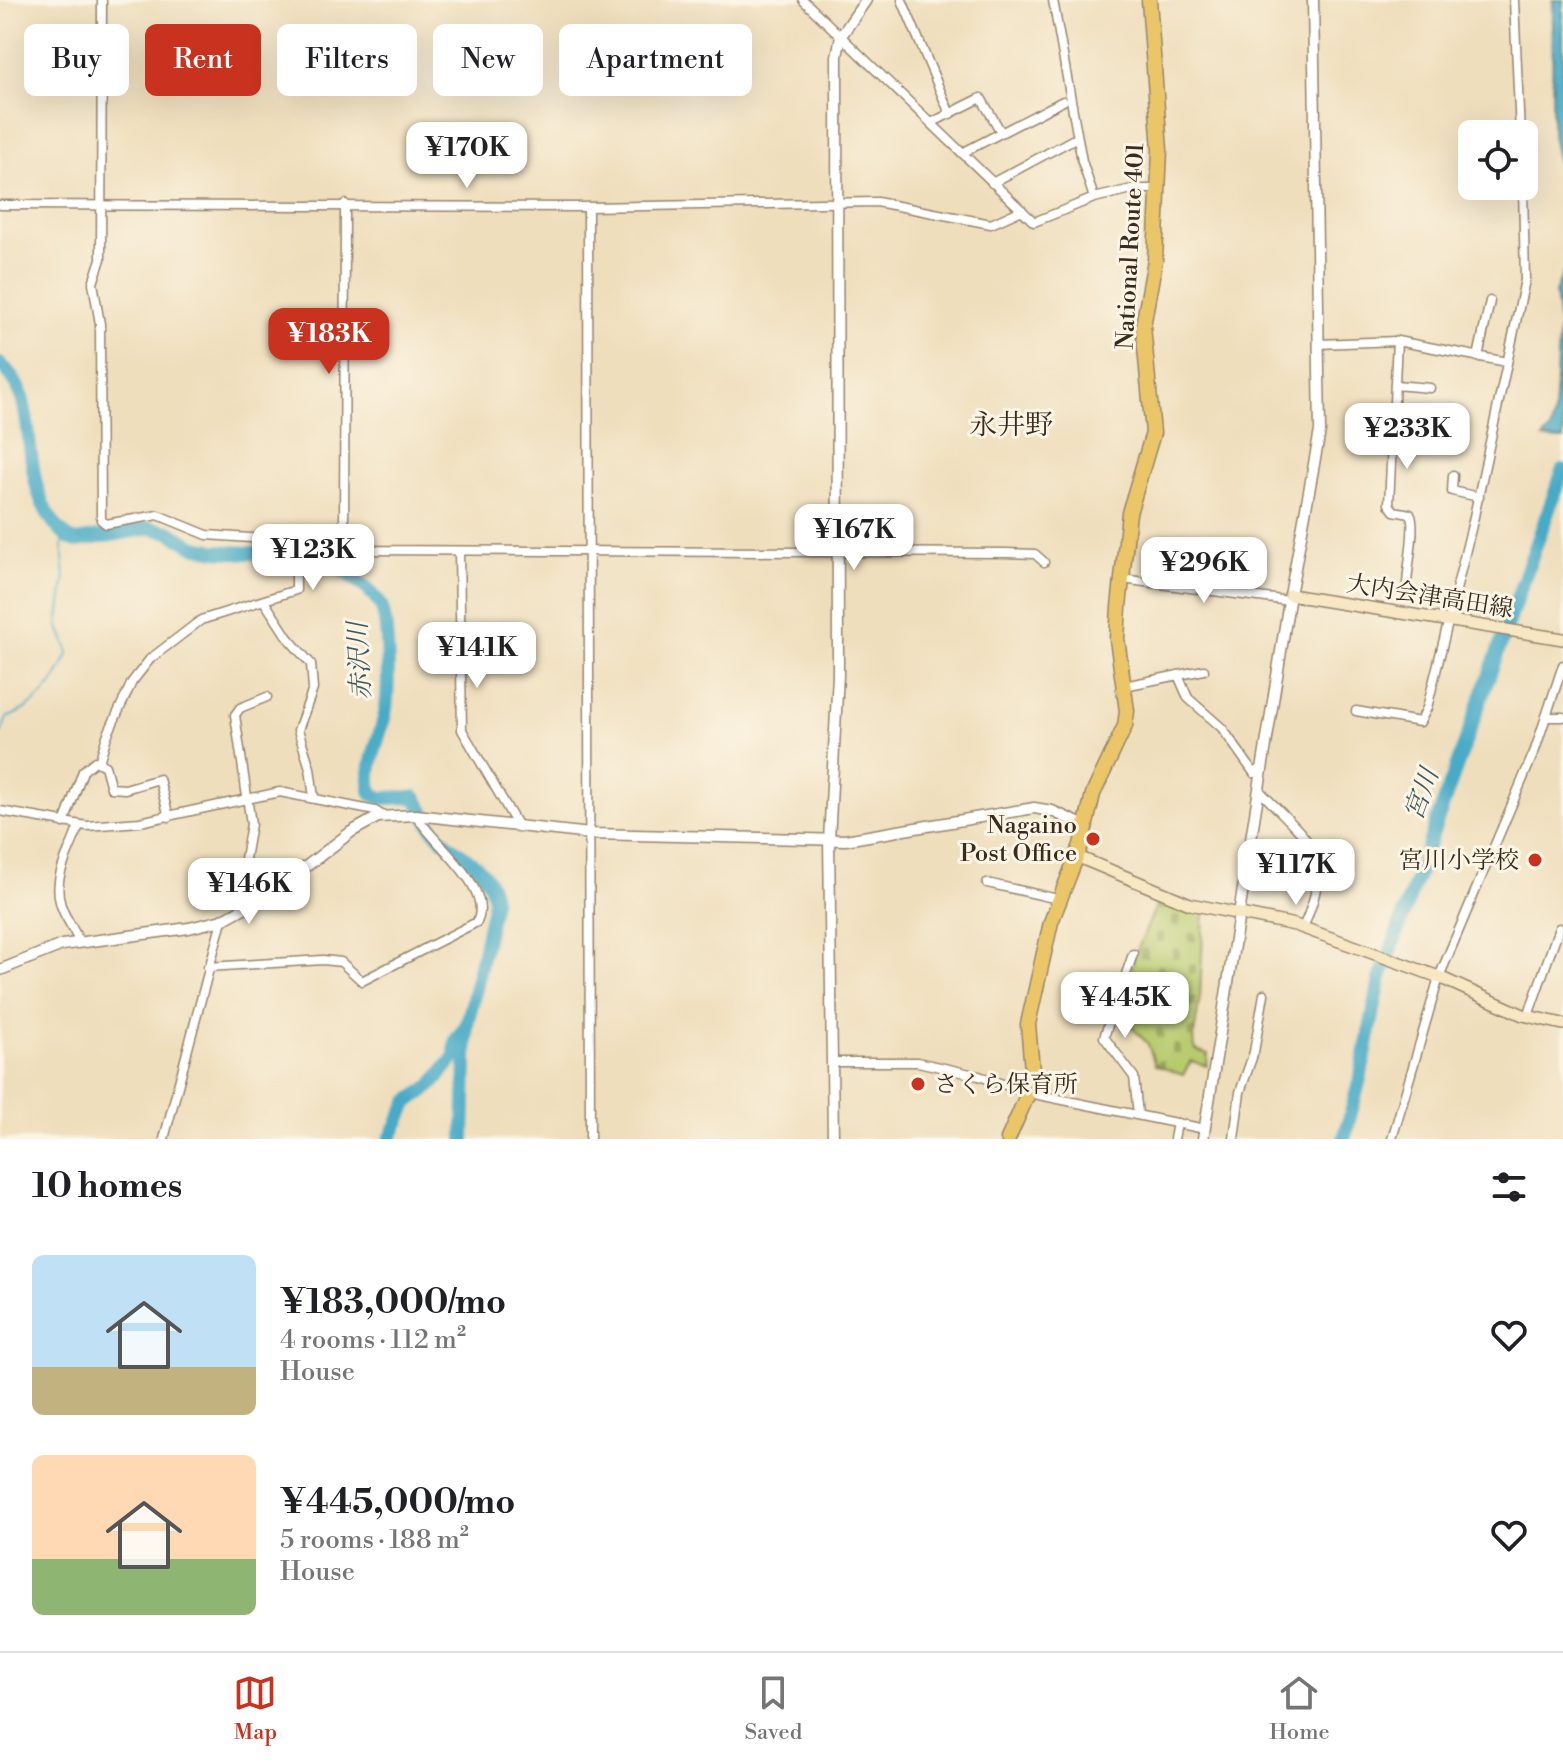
<!DOCTYPE html>
<html lang="en">
<head>
<meta charset="utf-8">
<style>
  :root { --surface:#fff; --page:#f2f2f2; --text:#202124; --muted:#757577; --line:#e0e0e0; --accent:#c8321e }
  body { margin:0; font-family:"Libre Bodoni","Noto Serif JP",serif; background:var(--page); color:var(--text); height:100vh; display:flex; flex-direction:column; font-size:30px; white-space:nowrap }
  * { box-sizing:border-box; margin:0 }
  p { font-size:26px; color:var(--muted) }
  .icon { flex:none; width:44px; height:44px; fill:none; stroke:currentColor; stroke-width:2; stroke-linecap:round; stroke-linejoin:round }
  .map { position:relative; height:1139px; overflow:hidden }
  .drawer { display:flex; flex-direction:column; background:var(--surface); flex:1 }
  .drawer>* { flex:none }
  .hud { position:absolute; left:24px; top:24px; width:800px; height:72px; display:flex; gap:16px }
  .fabs { position:absolute; left:1458px; top:120px; display:grid; gap:16px }
  .fabs a { display:grid; place-items:center; width:80px; height:80px; border-radius:12px; background:var(--surface); box-shadow:0 8px 32px #0002; font-size:40px }
  .price { position:absolute; translate:-50% -68px; padding:0 18px; border-radius:16px; background:#fff; color:#222; font-size:26px; line-height:52px; filter:drop-shadow(0 2px 4px #0008) }
  .price::after { content:''; position:absolute; left:50%; top:48px; width:24px; height:18px; margin-left:-12px; background:inherit; clip-path:polygon(0 0,100% 0,50% 100%) }
  .price.on { background:var(--accent); color:#fff }
  ul { padding:0; list-style:none }
  li { display:flex; align-items:center; gap:24px; height:200px; padding:0 32px }
  li span { display:grid; place-items:center; flex:none; width:224px; height:160px; border-radius:12px; color:#555 }
  li>.icon { margin-inline-start:auto }
  span .icon { width:96px; height:96px; fill:#fffc; stroke-width:1 }
  li b { font-size:34px }
  h2 { display:flex; justify-content:space-between; align-items:center; height:96px; padding:0 32px; font-size:34px }
  .tag { padding:0 28px; border-radius:12px; background:var(--surface); box-shadow:0 8px 32px #0002; font-size:28px; line-height:72px }
  .tag.on { background:var(--accent); color:#fff }
  .dock { display:flex; justify-content:space-around; align-items:center; height:112px; border-top:2px solid var(--line); background:var(--surface); font-size:22px; color:var(--muted) }
  .dock a { display:grid; justify-items:center; gap:4px }
  .dock .on { color:var(--accent) }
  .map>svg:first-child { display:block }
</style>
</head>
<body>
<div class="map">
<svg width="1563" height="1139" viewBox="0 0 1563 1139">
  <defs>
    <pattern id="cemetery-stones" width="16" height="16" patternUnits="userSpaceOnUse" patternTransform="scale(2)"><rect width="16" height="16" fill="#b7ca6d"/><path d="M2 7V4a2 2 0 0 1 4 0v3zM10 15v-3a2 2 0 0 1 4 0v3z" fill="#96a459"/></pattern>
  </defs>
  <rect width="100%" height="100%" fill="#fcf5e5"/>
  <filter id="ink" filterUnits="userSpaceOnUse"><feTurbulence type="fractalNoise" baseFrequency=".0125" numOctaves="2"/><feDisplacementMap in="SourceGraphic" scale="16" xChannelSelector="R" yChannelSelector="G"/><feConvolveMatrix kernelMatrix="1 2 1 2 8 2 1 2 1" color-interpolation-filters="sRGB"/></filter>
  <filter id="wash" filterUnits="userSpaceOnUse"><feTurbulence type="fractalNoise" baseFrequency=".006" numOctaves="4" result="noise"/><feDisplacementMap in="SourceGraphic" scale="32" xChannelSelector="R" yChannelSelector="G"/><feGaussianBlur stdDeviation="1.8" result="paint"/><feColorMatrix in="noise" values="0 0 0 0 0 0 0 0 0 0 0 0 0 0 0 0 0 1.4 0 .05"/><feComposite in="paint" operator="in"/></filter>
  <g filter="url(#wash)">
    <rect width="100%" height="100%" fill="#efdebc"/>
    <!-- cemetery -->
    <polygon fill="url(#cemetery-stones)" stroke="#797a46" stroke-width="2" points="1160,897 1204,909 1200,997 1193,1041 1196,1050 1208,1054 1207,1066 1191,1061 1183,1075 1155,1065 1148,1044 1120,1015 1135,955"/>
    <!-- water -->
    <g fill="#46aac6" stroke="#406a72" stroke-width="2">
      <polygon points="1553,0 1563,0 1563,188 1552,135"/>
      <polygon points="1563,272 1563,440 1543,439 1551,429 1554,415 1559,324 1555,293"/>
    </g>
    <g fill="none" stroke-linecap="round" stroke-linejoin="round">
      <!-- stream -->
      <path stroke="#46aac6" stroke-width="2" d="M0 736 7 718C39 705 55 685 69 652L58 625 65 576 62 545 68 538"/>
      <!-- river -->
      <g stroke="#46aac6" stroke-width="14">
        <path d="M0 364C48 401 9 487 68 538L77 541 150 528 169 532 193 546 215 551 313 557C334 562 366 584 379 602 390 618 389 695 385 714 380 738 364 770 372 794L381 798 415 797C423 807 426 820 434 830 455 857 491 863 494 901L472 1004 467 1024 456 1040 455 1056 431 1086 408 1102 390 1139"/>
        <polyline points="464,1139 467,1024"/>
        <polyline points="1344,1139 1361,1075 1380,980 1563,470"/>
      </g>
    </g>
  </g>
  <g filter="url(#ink)">
    <g fill="none" stroke-linecap="round" stroke-linejoin="round">
      <!-- minor casing -->
      <g stroke="#95846d" stroke-width="11">
        <g id="minor">
          <polyline points="102,0 101,259 93,283 100,324 101,520 106,524 158,515 207,535 296,541 362,550 1006,553 1035,554 1044,562"/>
          <polyline points="803,0 1034,222 1094,198 1132,189 1160,189"/>
          <polyline points="902,0 950,114"/>
          <polyline points="1053,0 1082,161 1094,198"/>
          <polyline points="1514,0 1520,134"/>
          <polyline points="931,123 981,98 1001,132"/>
          <polyline points="962,153 1063,101"/>
          <polyline points="992,183 1072,140"/>
          <polyline points="0,205 588,207 877,202 991,224 1022,210"/>
          <polyline points="588,207 590,1139"/>
          <path d="M1397 341 1389 504 1394 511 1410 514C1417 525 1407 568 1407 586"/>
          <polyline points="1318,344 1397,341 1507,362"/>
          <polyline points="1478,357 1490,301"/>
          <polyline points="1395,385 1430,388"/>
          <polyline points="1393,428 1420,429"/>
          <polyline points="1453,475 1452,491 1479,497"/>
          <polyline points="344,548 345,204"/>
          <polyline points="459,551 462,730 516,823"/>
          <polyline points="1122,579 1289,601"/>
          <polyline points="264,601 288,638 311,664 313,689 298,730 310,768 314,798"/>
          <polyline points="1178,675 1188,698 1222,728 1254,773 1262,768"/>
          <polyline points="1124,686 1204,670"/>
          <polyline points="1356,711 1420,722 1427,708 1473,521 1525,280 1523,186"/>
          <polyline points="1546,717 1563,717"/>
          <polyline points="99,762 107,736 132,682 150,659 201,620 296,590 296,541"/>
          <path d="M1259 790C1310 844 1336 850 1303 928"/>
          <polyline points="0,811 87,826 140,822 280,792 375,811 383,816"/>
          <polyline points="64,823 83,771 95,761 105,766 111,788 125,789 159,779 169,817"/>
          <path d="M79 825C70 855 48 880 64 913 69 923 75 931 79 942"/>
          <polyline points="987,883 1058,899"/>
          <polyline points="259,901 242,876 251,824 235,715 240,708 267,697"/>
          <polyline points="1133,954 1104,1037 1134,1077 1138,1115"/>
          <path d="M208 967 323 960 341 962 362 981 477 922C494 887 433 844 416 815"/>
          <polyline points="1528,1016 1559,928"/>
          <polyline points="834,1062 918,1062 979,1076 1029,1093 1205,1129"/>
          <polyline points="164,1139 222,920"/>
          <polyline points="1174,1139 1177,1123"/>
          <polyline points="1234,1139 1240,1092 1254,1052 1264,994"/>
          <polyline points="1392,1139 1439,977 1535,750 1563,665"/>
        </g>
      </g>
      <!-- tertiary casing -->
      <g stroke="#95846d" stroke-width="13">
        <g id="tertiary">
          <polyline points="0,970 62,945 189,928 222,920 273,892 351,832 378,817 416,815 591,834 845,840 1034,808 1052,811 1085,826"/>
          <polyline points="833,1139 829,840 838,675 837,56 841,36 866,0"/>
          <polyline points="1203,1139 1289,601 1320,431 1313,0"/>
        </g>
      </g>
      <!-- secondary casing -->
      <g stroke="#95846d" stroke-width="14">
        <g id="secondary">
          <polyline points="1290,595 1563,639"/>
          <polyline points="1076,856 1190,904 1295,925 1439,977 1523,1015 1563,1024"/>
        </g>
      </g>
      <!-- trunk casing -->
      <g stroke="#95846d" stroke-width="17">
        <polyline id="trunk" points="1008,1139 1033,1082 1028,1024 1051,922 1081,845 1093,794 1125,726 1127,711 1117,639 1119,607 1129,513 1153,433 1143,326 1155,260 1160,150 1149,0"/>
      </g>
      <!-- minor -->
      <use href="#minor" stroke="#fff" stroke-width="8"/>
      <!-- tertiary -->
      <use href="#tertiary" stroke="#fff" stroke-width="10"/>
      <!-- secondary -->
      <use href="#secondary" stroke="#f7e8c3" stroke-width="11"/>
      <!-- trunk -->
      <use href="#trunk" stroke="#ebc669" stroke-width="14"/>
    </g>
  </g>
  <!-- markers -->
  <g fill="#c8321e" stroke="#fcf5e5" stroke-width="3">
    <circle cx="1093" cy="839" r="8"/>
    <circle cx="1535" cy="860" r="8"/>
    <circle cx="918" cy="1084" r="8"/>
  </g>
  <g text-anchor="middle" stroke-width="6" stroke-linejoin="round" paint-order="stroke">
    <!-- street labels -->
    <g font-size="24" fill="#3b2a1e" stroke="#fcf5e5">
      <text transform="translate(1130 246) rotate(-87)" y="8">National Route 401</text>
      <text transform="translate(1430 596) rotate(9)" y="8">大内会津高田線</text>
    </g>
    <!-- poi labels -->
    <g font-size="24" fill="#3b2a1e" stroke="#fcf5e5" text-anchor="end">
      <text x="1077" y="833">Nagaino<tspan x="1077" dy="28">Post Office</tspan></text>
      <text x="1519" y="868">宮川小学校</text>
      <text x="934" y="1092" text-anchor="start">さくら保育所</text>
    </g>
    <!-- water labels -->
    <g font-size="26" font-style="italic" fill="#3f5d61" stroke="#fcf5e5">
      <text transform="translate(359 661) rotate(-93)" y="9">赤沢川</text>
      <text transform="translate(1421 794) rotate(-70)" y="9">宮川</text>
    </g>
    <!-- quarter labels -->
    <g font-size="28" fill="#3b2a1e" stroke="#fcf5e5">
      <text x="1011" y="434">永井野</text>
    </g>
  </g>
</svg>
<div class="fabs">
<a><svg class="icon" aria-label="locate" viewBox="0 0 24 24"><circle cx="12" cy="12" r="6"/><path d="M12 2v4M12 18v4M2 12h4M18 12h4"/></svg></a>
</div>
<b class="price" style="left:467px;top:190px">¥170K</b>
<b class="price on" style="left:329px;top:376px">¥183K</b>
<b class="price" style="left:1407px;top:471px">¥233K</b>
<b class="price" style="left:854px;top:572px">¥167K</b>
<b class="price" style="left:313px;top:592px">¥123K</b>
<b class="price" style="left:1204px;top:605px">¥296K</b>
<b class="price" style="left:477px;top:690px">¥141K</b>
<b class="price" style="left:1296px;top:907px">¥117K</b>
<b class="price" style="left:249px;top:926px">¥146K</b>
<b class="price" style="left:1125px;top:1040px">¥445K</b>
<div class="hud">
<a class="tag">Buy</a>
<a class="tag on">Rent</a>
<a class="tag">Filters</a>
<a class="tag">New</a>
<a class="tag">Apartment</a>
</div>
</div>
<section class="drawer">
<h2>10 homes<svg class="icon" aria-label="filters" viewBox="0 0 24 24"><path d="M4 7h16M4 17h16"/><circle cx="9" cy="7" r="2"/><circle cx="15" cy="17" r="2"/></svg></h2>
<ul>
<li><span style="background:linear-gradient(#bfe0f5 70%,#c2b280 0)"><svg class="icon" aria-label="home" viewBox="0 0 24 24"><path d="M3 11l9-7 9 7M6 9v11h12V9"/></svg></span><div><b>¥183,000/mo</b><p>4 rooms · 112 m²</p><p>House</p></div><svg class="icon" aria-label="heart" viewBox="0 0 24 24"><path d="M12 20l-8-8c-3-5 5-10 8-4 3-6 11-1 8 4z"/></svg></li>
<li><span style="background:linear-gradient(#ffd9b3 65%,#8fb573 0)"><svg class="icon" aria-label="home" viewBox="0 0 24 24"><path d="M3 11l9-7 9 7M6 9v11h12V9"/></svg></span><div><b>¥445,000/mo</b><p>5 rooms · 188 m²</p><p>House</p></div><svg class="icon" aria-label="heart" viewBox="0 0 24 24"><path d="M12 20l-8-8c-3-5 5-10 8-4 3-6 11-1 8 4z"/></svg></li>
</ul>
</section>
<nav class="dock">
<a class="on"><svg class="icon" aria-label="map" viewBox="0 0 24 24"><path d="M3 6l6-2 6 2 6-2v14l-6 2-6-2-6 2zM9 4v14M15 6v14"/></svg>Map</a>
<a><svg class="icon" aria-label="saved" viewBox="0 0 24 24"><path d="M7 4h10v16l-5-4-5 4z"/></svg>Saved</a>
<a><svg class="icon" aria-label="home" viewBox="0 0 24 24"><path d="M3 11l9-7 9 7M6 9v11h12V9"/></svg>Home</a>
</nav>
</body>
</html>
